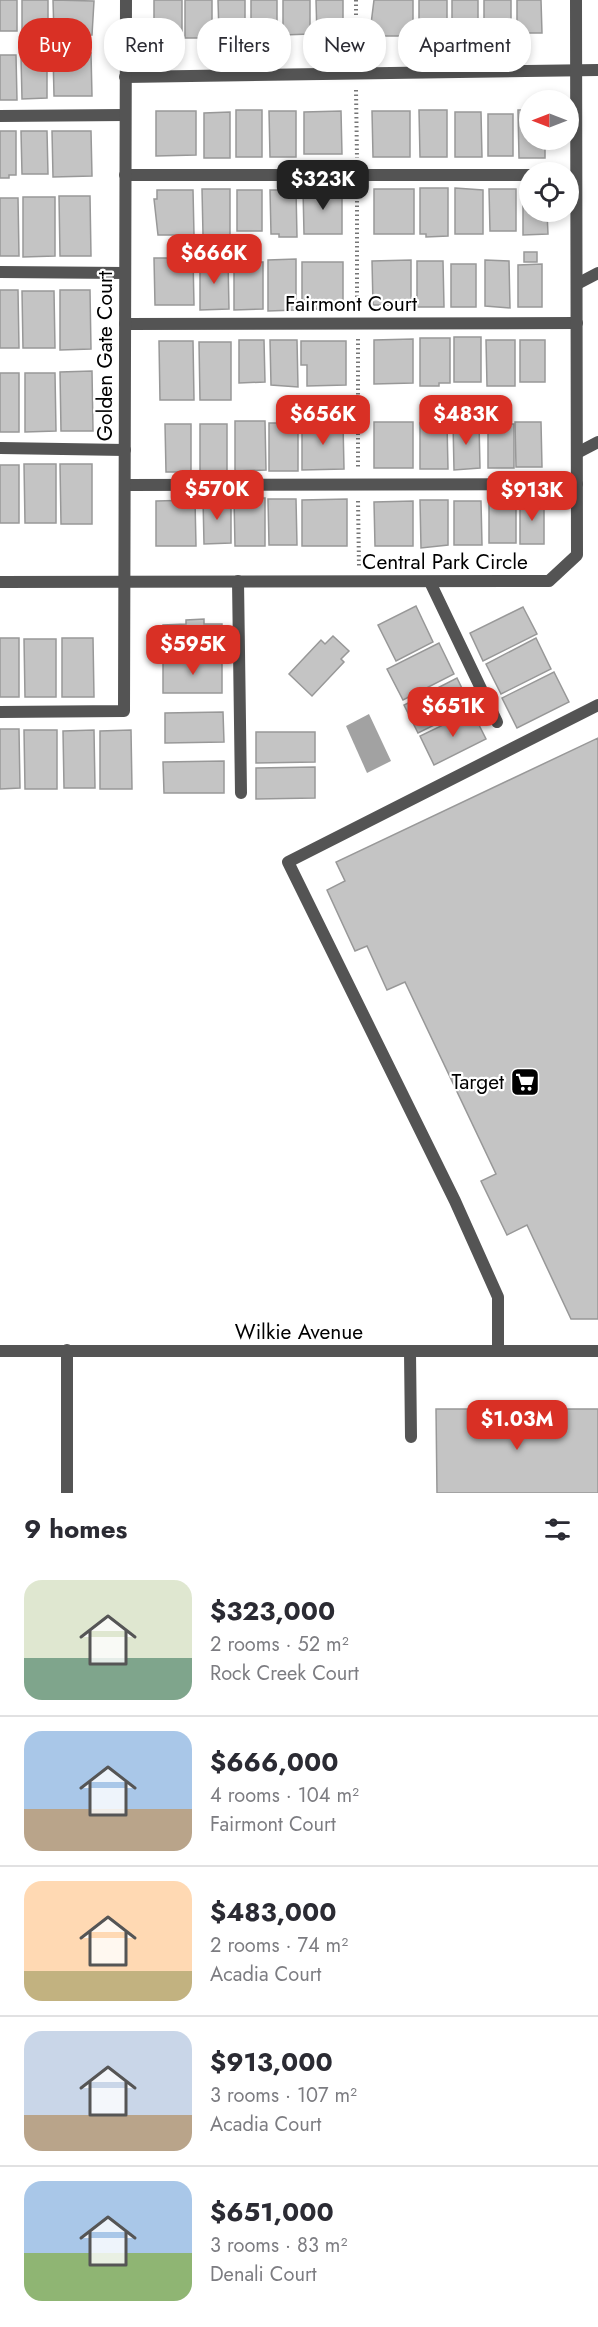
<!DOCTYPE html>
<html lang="en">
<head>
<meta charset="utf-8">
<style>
  :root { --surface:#fff; --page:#f2f2f3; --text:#2b2b33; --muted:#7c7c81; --line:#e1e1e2; --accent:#d93025 }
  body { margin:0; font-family:Jost,sans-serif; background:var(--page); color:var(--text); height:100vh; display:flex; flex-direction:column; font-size:22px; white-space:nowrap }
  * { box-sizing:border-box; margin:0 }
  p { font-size:20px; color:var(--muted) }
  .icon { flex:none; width:33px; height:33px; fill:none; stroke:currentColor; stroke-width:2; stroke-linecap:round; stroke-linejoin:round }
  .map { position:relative; height:1493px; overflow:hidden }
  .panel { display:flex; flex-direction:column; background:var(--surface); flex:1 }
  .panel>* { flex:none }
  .top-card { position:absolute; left:18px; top:18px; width:562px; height:54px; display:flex; gap:12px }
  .needle { width:39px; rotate:270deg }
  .buttons { position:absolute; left:519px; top:90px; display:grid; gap:12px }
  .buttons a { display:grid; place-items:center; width:60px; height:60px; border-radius:50%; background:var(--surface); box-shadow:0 3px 9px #0003; font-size:30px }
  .price { position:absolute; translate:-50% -51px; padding:0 14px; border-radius:12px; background:var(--accent); color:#fff; font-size:20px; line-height:39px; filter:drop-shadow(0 2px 3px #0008) }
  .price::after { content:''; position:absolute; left:50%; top:36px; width:18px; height:14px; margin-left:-9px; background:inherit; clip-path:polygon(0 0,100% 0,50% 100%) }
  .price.active { background:#222; color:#fff }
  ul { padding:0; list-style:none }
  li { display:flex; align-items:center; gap:18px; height:150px; padding:0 24px }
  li+li { border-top:2px solid var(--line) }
  li span { display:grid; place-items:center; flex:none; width:168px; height:120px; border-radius:18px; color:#555 }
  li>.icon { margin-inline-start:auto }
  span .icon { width:72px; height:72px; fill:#fffc; stroke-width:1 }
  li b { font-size:26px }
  h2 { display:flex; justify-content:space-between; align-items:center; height:72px; padding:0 24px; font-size:26px }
  .pill { padding:0 21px; border-radius:24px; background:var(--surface); box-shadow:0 3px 9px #0003; font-size:21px; line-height:54px }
  .pill.active { background:var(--accent); color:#fff }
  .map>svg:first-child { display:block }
</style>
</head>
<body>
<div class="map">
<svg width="598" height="1493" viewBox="0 0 598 1493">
  <rect width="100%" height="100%" fill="#fff"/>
  <!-- water -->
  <polygon fill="#a2a2a2" points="369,714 391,761 367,773 346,726"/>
  <!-- building -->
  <g fill="#c4c4c4" stroke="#989898" stroke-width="1.5">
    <rect x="0" y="0" width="17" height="31"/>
    <rect x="22" y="0" width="26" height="33"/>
    <polygon points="53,0 94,1 92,35 54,36"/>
    <polygon points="154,0 182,0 182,37 154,38"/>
    <rect x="185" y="0" width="27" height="38"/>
    <polygon points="218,0 245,0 245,35 219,35"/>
    <polygon points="251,0 277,0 277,36 251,37"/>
    <polygon points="283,0 310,0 310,34 283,35"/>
    <polygon points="316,0 343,0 343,36 317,36"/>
    <polygon points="374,0 413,0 413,36 374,36 374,24 371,24"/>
    <rect x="419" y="0" width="28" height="37"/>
    <rect x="452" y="0" width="26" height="33"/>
    <polygon points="484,0 511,0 511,35 484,36"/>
    <polygon points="517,0 541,0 542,33 517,33"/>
    <polygon points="53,53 91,53 92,96 54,96"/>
    <polygon points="0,55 16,55 17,100 0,100"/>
    <polygon points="21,56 47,56 47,98 22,99"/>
    <rect x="236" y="110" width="26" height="47"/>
    <polygon points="419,110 447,110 447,157 420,157"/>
    <polygon points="518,110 530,110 530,140 545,140 545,158 519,158"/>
    <polygon points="156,111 196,111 196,155 156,156"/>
    <polygon points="269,111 296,111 296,157 270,157"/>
    <polygon points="341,111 342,154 304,154 304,112"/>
    <polygon points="372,111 410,111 410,157 373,157"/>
    <polygon points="230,112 230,158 204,158 204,113"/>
    <polygon points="455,112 481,112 482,157 455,157"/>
    <rect x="488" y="114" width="25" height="42"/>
    <polygon points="0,131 16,131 16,175 9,175 9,178 0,178"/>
    <polygon points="21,131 47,131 48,174 22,174"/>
    <polygon points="52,131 91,131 92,176 53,177"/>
    <polygon points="420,188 448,188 448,236 426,237 426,234 420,234"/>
    <polygon points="455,188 483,190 483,234 455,234"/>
    <polygon points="523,188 530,188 530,212 547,212 548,234 523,235"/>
    <polygon points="202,189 230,189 230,237 203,235"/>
    <polygon points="303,189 342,189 342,234 304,234"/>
    <rect x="374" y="189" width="40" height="45"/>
    <polygon points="489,189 516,189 516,231 490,231"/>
    <polygon points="157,190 193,190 194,235 158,235 154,199 157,199"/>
    <rect x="237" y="190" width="25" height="41"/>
    <polygon points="270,190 296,190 297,237 279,237 279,234 271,234"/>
    <polygon points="59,196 90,196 91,256 60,256"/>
    <polygon points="23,197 55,197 55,256 23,257"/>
    <polygon points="0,198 18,198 19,256 0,256"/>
    <rect x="524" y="252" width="13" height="10"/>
    <polygon points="154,258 193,258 194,305 155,305"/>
    <polygon points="296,259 296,310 268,311 268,260"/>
    <polygon points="200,260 228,260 229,309 200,310"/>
    <polygon points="411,260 411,305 373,305 372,261"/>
    <polygon points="485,260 509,261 510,308 485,306"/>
    <polygon points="417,261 443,261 444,307 417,307"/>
    <polygon points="234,262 263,262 263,309 234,310"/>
    <rect x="302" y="262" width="41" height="47"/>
    <rect x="451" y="264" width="25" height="43"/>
    <polygon points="542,264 542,307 518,307 518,265"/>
    <polygon points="0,290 18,290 19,348 0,348"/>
    <polygon points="60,290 90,290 91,349 60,350"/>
    <polygon points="22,291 54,291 55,348 23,348"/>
    <rect x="454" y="337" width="27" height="45"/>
    <polygon points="420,338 450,338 450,383 439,383 439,386 420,386"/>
    <polygon points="413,339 413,383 374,384 374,340"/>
    <polygon points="239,340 264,340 265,382 239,383"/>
    <polygon points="270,340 297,340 298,387 271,385"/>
    <polygon points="486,340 515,340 515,386 487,386"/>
    <rect x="520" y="340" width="25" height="42"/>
    <polygon points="159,341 193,341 194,400 160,400"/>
    <polygon points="301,341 346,341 346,385 307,386 307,365 301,365"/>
    <polygon points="199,342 231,342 231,400 200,400"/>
    <polygon points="92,371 93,431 61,431 60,372"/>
    <rect x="0" y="373" width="19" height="59"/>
    <polygon points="25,373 55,373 56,431 25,432"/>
    <polygon points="235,421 265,421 266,470 235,471"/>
    <rect x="374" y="422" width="39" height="46"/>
    <polygon points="479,422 480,468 454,470 453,423"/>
    <polygon points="515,422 541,422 542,467 516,467"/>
    <rect x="269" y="423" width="29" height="48"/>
    <polygon points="302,423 343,423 344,469 302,470"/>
    <polygon points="420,423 447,423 448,469 420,469"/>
    <polygon points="165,424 191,424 191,472 166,472"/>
    <rect x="200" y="424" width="27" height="48"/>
    <rect x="488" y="424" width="26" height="44"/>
    <polygon points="24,464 56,464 56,523 25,523"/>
    <polygon points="60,464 92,464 92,524 61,524"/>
    <rect x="0" y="465" width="19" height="58"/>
    <polygon points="234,498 265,498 265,546 235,546"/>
    <polygon points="203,499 231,499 231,543 204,544"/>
    <polygon points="268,499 296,499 297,545 269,545"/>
    <polygon points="347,499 347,546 302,546 302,500"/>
    <polygon points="195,500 196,546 156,546 156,501"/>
    <polygon points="420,500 448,500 448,545 421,548"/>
    <rect x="489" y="500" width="27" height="43"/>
    <rect x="520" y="500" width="24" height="44"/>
    <polygon points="413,501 413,546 375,546 374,502"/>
    <polygon points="454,501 481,501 482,545 454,545"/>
    <polygon points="416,606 433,642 396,661 378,625"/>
    <polygon points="523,607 537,634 483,661 470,633"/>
    <polygon points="204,619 204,624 222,624 222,654 165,655 163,625 186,624 186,620"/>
    <polygon points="333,636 349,651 341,659 344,662 312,696 289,674 321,640 325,644"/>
    <rect x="0" y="638" width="19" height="59"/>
    <polygon points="62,638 93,638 94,697 62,697"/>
    <polygon points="536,638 551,669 501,694 486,664"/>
    <polygon points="24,639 56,639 56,697 25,697"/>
    <polygon points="439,643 454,674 403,700 387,669"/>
    <rect x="163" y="660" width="59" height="33"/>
    <polygon points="554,672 569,702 517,728 502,698"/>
    <polygon points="457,678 471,707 418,733 404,705"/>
    <polygon points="472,711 486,739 434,765 420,736"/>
    <polygon points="223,712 224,742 165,743 165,713"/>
    <polygon points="0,729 19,729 20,788 0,789"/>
    <polygon points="24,730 57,730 57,789 25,789"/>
    <polygon points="94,730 95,788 64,788 63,731"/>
    <polygon points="131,730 132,789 100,789 100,731"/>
    <polygon points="256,732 315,732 315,762 256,763"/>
    <polygon points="598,738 598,1319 571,1319 527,1225 507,1235 481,1181 496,1174 405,982 387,990 367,946 355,951 327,890 345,881 336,862"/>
    <polygon points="224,761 224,793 164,793 163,762"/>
    <polygon points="315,767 315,798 256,799 256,768"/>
    <polygon points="436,1409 598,1409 598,1493 437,1493"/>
  </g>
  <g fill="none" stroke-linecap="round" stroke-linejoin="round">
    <!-- path -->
    <g stroke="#767676" stroke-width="4" stroke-dasharray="1.5 3" stroke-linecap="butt">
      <polyline points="356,0 356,59"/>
      <polyline points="356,90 357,158"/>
      <polyline points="357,192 357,308"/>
      <polyline points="358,339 358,467"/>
      <polyline points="358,501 359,566"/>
    </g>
    <!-- service -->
    <g stroke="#545454" stroke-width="12">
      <polyline points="67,1350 67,1493"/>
      <polyline points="498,1351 498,1297 455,1201 288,862 598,705"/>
      <polyline points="410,1352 411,1437"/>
    </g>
    <!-- minor -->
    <g stroke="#545454" stroke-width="12">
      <polyline points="125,77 598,70"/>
      <polyline points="0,116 125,115"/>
      <polyline points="125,175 530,175"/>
      <polyline points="0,272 125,273"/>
      <polyline points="577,284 598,273"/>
      <polyline points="125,324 577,323"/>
      <polyline points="0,448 125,450"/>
      <polyline points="577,453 598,442"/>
      <polyline points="125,485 577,484"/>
      <polyline points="238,581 241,793"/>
      <polyline points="0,582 549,581 577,555 576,0"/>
      <polyline points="430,582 497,722"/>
      <polyline points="0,712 124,711 126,0"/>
      <polyline points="0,1351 598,1351"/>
    </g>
  </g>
  <!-- icons -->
  <defs>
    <g id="supermarket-square" transform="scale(1.5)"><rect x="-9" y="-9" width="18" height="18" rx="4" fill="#000" stroke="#fff"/><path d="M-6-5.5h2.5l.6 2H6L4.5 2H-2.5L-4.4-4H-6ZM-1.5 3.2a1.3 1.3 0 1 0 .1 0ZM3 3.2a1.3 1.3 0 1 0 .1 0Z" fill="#fff"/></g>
  </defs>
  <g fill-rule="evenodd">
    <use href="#supermarket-square" x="525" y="1082"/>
  </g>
  <g text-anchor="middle" stroke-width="4.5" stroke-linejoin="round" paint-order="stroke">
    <!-- street labels -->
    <g font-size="21" fill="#000" stroke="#fff">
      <text x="351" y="311">Fairmont Court</text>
      <text transform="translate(105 356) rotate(-90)" y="7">Golden Gate Court</text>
      <text x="445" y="569">Central Park Circle</text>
      <text x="299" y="1339">Wilkie Avenue</text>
    </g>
    <!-- poi labels -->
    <g font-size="21" fill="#000" stroke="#fff" text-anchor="end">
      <text x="504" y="1089">Target</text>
    </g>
  </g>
</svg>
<div class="buttons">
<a><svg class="needle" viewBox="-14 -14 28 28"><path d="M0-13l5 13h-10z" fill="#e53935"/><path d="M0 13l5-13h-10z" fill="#7c7c81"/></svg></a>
<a><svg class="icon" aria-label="locate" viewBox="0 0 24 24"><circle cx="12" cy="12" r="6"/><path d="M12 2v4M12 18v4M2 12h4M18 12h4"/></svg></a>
</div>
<b class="price active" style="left:323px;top:211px">$323K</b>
<b class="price" style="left:214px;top:285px">$666K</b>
<b class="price" style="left:323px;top:446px">$656K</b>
<b class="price" style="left:466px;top:446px">$483K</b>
<b class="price" style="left:217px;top:521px">$570K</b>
<b class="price" style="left:532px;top:522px">$913K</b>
<b class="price" style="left:193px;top:676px">$595K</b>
<b class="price" style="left:453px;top:738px">$651K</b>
<b class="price" style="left:517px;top:1451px">$1.03M</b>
<div class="top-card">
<a class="pill active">Buy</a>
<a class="pill">Rent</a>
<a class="pill">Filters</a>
<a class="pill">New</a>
<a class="pill">Apartment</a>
</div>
</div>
<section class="panel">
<h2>9 homes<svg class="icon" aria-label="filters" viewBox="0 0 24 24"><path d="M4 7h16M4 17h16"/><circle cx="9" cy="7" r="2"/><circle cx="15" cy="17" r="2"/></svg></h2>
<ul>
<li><span style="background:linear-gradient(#dfe7d0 65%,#7fa58c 0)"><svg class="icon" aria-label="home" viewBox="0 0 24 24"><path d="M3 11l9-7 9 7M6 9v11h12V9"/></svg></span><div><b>$323,000</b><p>2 rooms · 52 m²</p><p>Rock Creek Court</p></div></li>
<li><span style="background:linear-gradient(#a9c7e8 65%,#b9a48a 0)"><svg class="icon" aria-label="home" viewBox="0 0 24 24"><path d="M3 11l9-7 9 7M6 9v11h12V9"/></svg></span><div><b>$666,000</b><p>4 rooms · 104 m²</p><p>Fairmont Court</p></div></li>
<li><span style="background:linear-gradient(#ffd9b3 75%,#c2b280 0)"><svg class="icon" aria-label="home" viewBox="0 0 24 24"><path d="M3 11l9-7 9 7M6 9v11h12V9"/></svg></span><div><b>$483,000</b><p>2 rooms · 74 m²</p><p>Acadia Court</p></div></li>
<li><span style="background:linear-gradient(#c9d6e8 70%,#b9a48a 0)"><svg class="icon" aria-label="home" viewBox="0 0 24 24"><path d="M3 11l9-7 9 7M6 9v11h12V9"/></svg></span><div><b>$913,000</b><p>3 rooms · 107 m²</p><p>Acadia Court</p></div></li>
<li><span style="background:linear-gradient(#a9c7e8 60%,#8fb573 0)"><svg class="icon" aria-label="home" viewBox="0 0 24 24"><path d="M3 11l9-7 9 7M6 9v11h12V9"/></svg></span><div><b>$651,000</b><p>3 rooms · 83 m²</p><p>Denali Court</p></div></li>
</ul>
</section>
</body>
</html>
